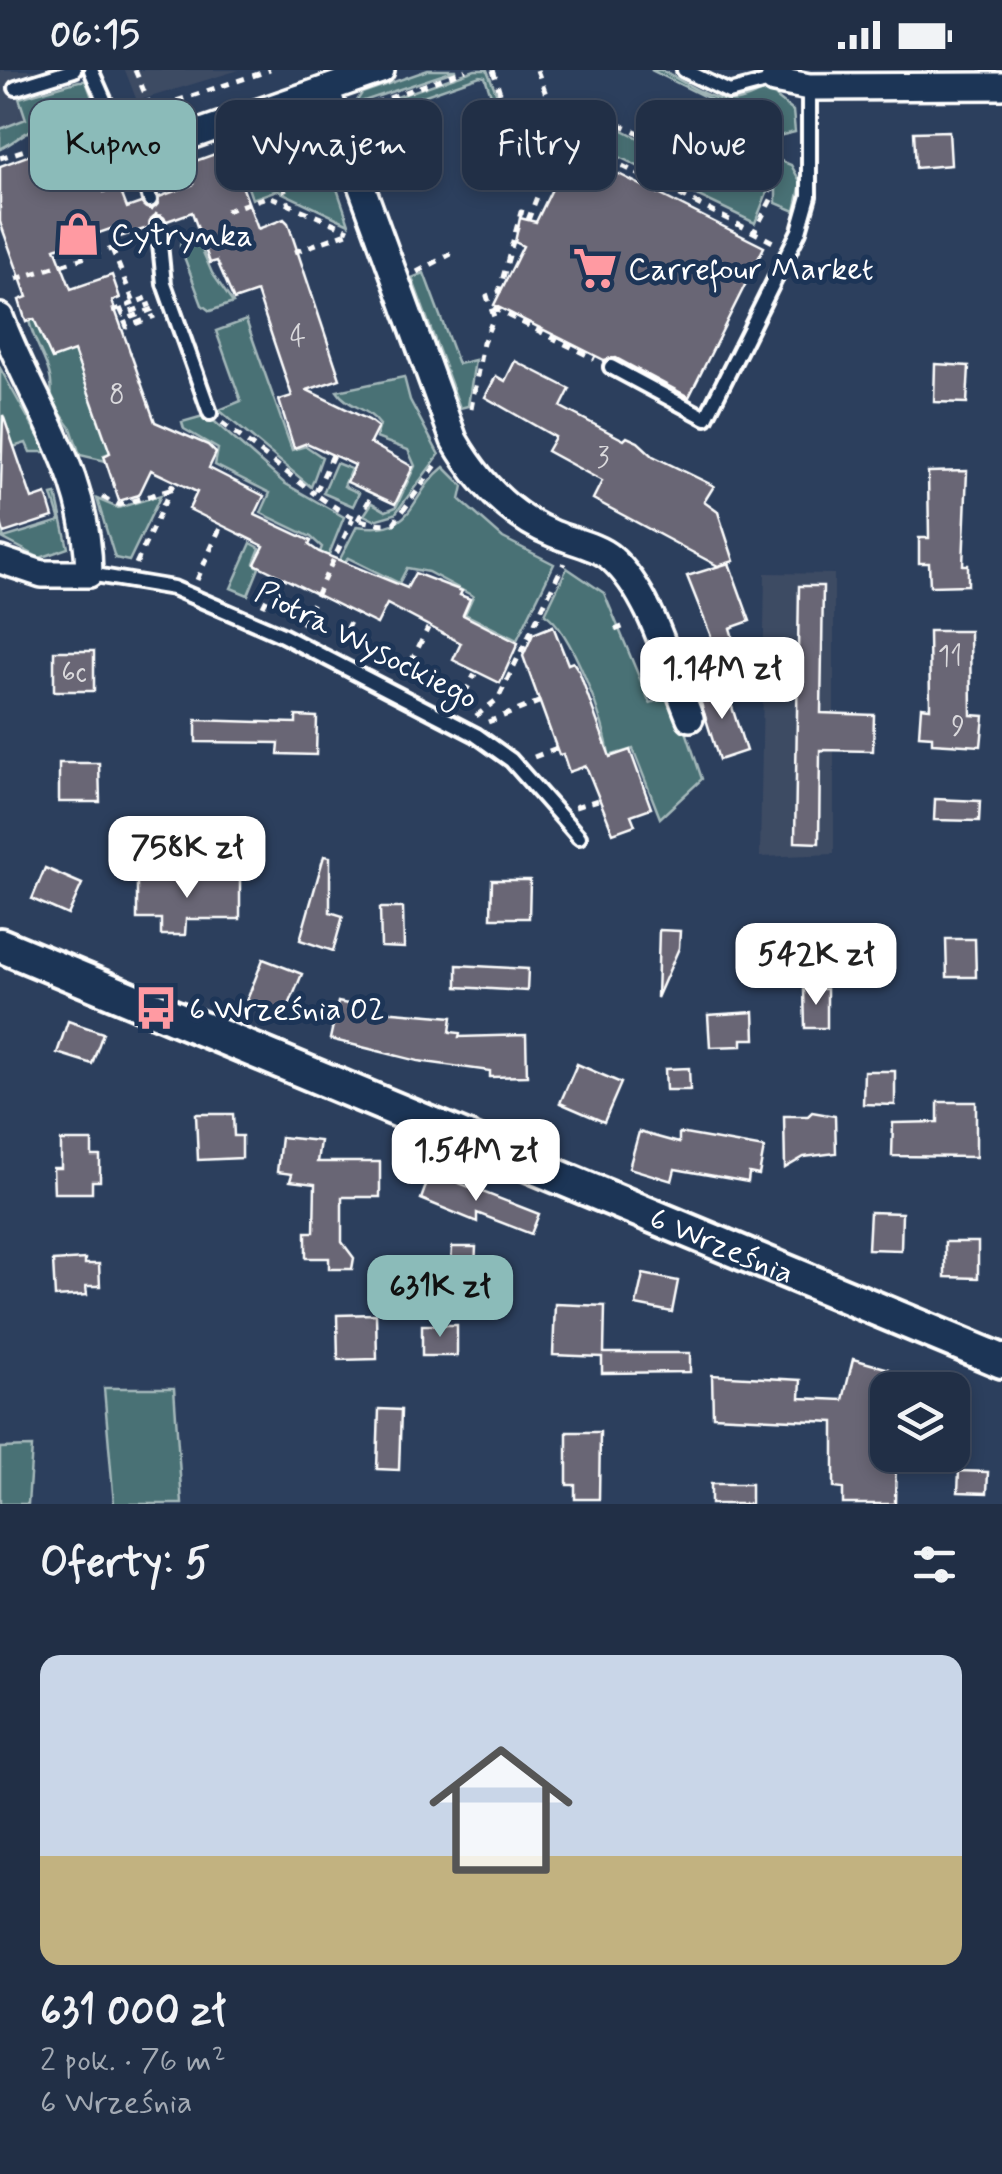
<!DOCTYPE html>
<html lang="pl">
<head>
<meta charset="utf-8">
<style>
  :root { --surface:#212f46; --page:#29374d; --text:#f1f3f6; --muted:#a2a9b3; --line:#3e4a5f; --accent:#8bbbb9 }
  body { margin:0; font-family:Mynerve,sans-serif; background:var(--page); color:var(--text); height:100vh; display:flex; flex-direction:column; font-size:38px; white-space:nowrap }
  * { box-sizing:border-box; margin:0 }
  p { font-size:32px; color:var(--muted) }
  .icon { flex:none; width:55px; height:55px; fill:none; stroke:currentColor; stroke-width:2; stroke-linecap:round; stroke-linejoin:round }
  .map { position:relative; height:1434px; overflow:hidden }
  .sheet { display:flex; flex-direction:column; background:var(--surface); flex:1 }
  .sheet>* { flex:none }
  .guide { position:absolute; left:30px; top:30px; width:942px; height:90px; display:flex; gap:20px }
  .controls { position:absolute; left:870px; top:1302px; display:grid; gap:20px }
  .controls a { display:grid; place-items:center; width:100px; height:100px; border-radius:20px; background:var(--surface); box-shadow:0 5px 15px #0003,0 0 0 2px var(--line); font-size:50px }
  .price { position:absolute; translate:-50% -85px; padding:0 22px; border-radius:20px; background:#fff; color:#222; font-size:32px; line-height:65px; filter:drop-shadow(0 2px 5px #0008) }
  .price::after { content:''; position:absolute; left:50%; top:60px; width:30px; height:22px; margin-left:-15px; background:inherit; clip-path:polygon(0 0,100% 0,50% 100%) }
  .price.active { background:var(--accent); color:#111 }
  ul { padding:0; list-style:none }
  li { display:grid; align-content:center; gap:20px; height:530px; padding:0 40px }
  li+li { border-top:2px solid var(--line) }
  li span { display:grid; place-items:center; height:310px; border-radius:20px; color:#555 }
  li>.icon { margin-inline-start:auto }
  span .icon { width:180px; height:180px; fill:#fffc; stroke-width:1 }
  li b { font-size:42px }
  h2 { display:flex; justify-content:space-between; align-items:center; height:120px; padding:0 40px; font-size:42px }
  .tag { padding:0 35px; border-radius:20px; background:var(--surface); box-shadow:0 5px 15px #0003,0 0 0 2px var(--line); font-size:35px; line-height:90px }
  .tag.active { background:var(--accent); color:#111 }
  .status { display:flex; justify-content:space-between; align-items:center; height:70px; padding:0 50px; background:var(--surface); direction:ltr }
  .status svg { height:28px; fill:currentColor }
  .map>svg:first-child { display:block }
</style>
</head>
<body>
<div class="status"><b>06:15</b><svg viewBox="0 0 49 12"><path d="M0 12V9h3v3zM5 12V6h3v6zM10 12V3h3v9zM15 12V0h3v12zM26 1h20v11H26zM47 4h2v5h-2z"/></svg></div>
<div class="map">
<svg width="1002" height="1434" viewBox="0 0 1002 1434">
  <rect width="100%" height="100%" fill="#2c3f5d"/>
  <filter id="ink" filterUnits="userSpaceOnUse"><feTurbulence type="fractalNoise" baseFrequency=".01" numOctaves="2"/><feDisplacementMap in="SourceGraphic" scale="20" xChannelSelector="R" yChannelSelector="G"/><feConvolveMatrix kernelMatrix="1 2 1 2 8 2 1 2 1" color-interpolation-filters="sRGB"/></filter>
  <g filter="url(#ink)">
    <!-- built -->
    <g fill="#3e4b64">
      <polygon points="0,0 38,0 13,8 26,49 0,59"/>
      <polygon points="125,0 239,0 137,31"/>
      <polygon points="765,503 834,504 834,784 760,787"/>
    </g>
    <!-- green -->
    <g fill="#4a7175" stroke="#a4b8ba" stroke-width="2.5">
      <polygon points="428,0 457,0 355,34 362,23"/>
      <polygon points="475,0 487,0 498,27 492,28 485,7 480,6 371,44 369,52 352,58 350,43"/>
      <path d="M651 0H661C682 10 713 34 737 31 752 29 760 19 776 21V27L793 41 795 62 775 67 776 47 730 39Z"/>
      <path d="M79 11H86L97 41C71 65 61 48 36 58 24 62 13 73 0 79V59L26 49 19 28Z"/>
      <polygon points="588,47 601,49 688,93 677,116 568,61 566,52"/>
      <polygon points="327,89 349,154 277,120 252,129 244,106 265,98 282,104"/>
      <polygon points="776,89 791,95 801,113 795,141 776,133"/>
      <polygon points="699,98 770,115 755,153 688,121"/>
      <polygon points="194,161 212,203 233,233 210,241 202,235 180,176 182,167"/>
      <polygon points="424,203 458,294 475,290 468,336 460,338 412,208"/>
      <path d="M34 249 52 288 77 280 136 373 104 385 106 391 80 385 71 358 51 330C55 297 37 283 29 251Z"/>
      <polygon points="246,250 292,380 306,376 322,387 311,417 219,340 241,331 216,261"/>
      <polygon points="0,298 47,382 30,382 26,373 0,381"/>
      <path d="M404 307 410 330 439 385 395 444 374 450 364 445 372 433 386 441 396 437 415 396 408 380 376 368 380 355C368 337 347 337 337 321Z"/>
      <polygon points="207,345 284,413 344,447 324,497 315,494 322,477 311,467 261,443 270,423 215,395 218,379 184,359 182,352"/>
      <polygon points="336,393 351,399 344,416 359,423 353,436 323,423"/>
      <path d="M444 397 463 416 460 430 503 468 554 494 517 570 465 544 473 526 428 502 407 498 399 513 348 488 340 502 337 495 357 456C418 465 407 426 444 397Z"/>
      <polygon points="56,424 68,478 40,488 0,467 0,456 4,468 60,451 52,425"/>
      <polygon points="161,425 129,491 115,488 97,429 118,438"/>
      <polygon points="251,473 260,478 254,493 259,498 248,525 231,518"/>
      <path d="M567 498 604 523 650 633 674 625 702 709 660 748 633 679 609 686C606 654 571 559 545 544Z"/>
      <polygon points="104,1318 174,1318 182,1434 114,1434"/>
      <polygon points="32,1377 28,1434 0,1434 0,1378"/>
    </g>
    <!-- building -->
    <g fill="#696674" stroke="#fff" stroke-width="2.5">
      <polygon points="949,61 951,95 916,98 914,62"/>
      <polygon points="251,71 259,95 237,102 258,159 284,149 288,153 340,309 307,320 369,350 378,357 370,373 413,397 395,434 347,412 355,395 307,373 294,378 279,330 292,326 257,222 234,230 217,191 210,193 192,142 167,151 156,144 148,158 135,162 120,167 116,157 55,178 71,219 112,205 120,228 112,231 155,352 208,375 216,383 209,398 264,426 255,445 311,471 309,475 319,482 407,518 415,503 462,521 460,525 470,529 463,545 518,573 500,613 453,590 461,573 387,534 377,554 255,494 264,476 189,439 197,422 151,400 139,425 119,431 104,386 110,383 74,281 52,289 34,249 26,252 19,230 27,227 0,152 0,96 38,82 46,105 92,89 104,122 119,117 127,138 141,133 152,140 159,127 194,114 187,94"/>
      <polygon points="571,80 764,177 689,327 616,288 604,290 494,235 523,176 515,172 520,148 536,152"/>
      <polygon points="515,291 570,319 561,337 624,370 627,367 638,372 653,386 714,416 704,432 718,442 734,491 718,496 593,429 602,411 547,381 555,367 485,327 496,306 505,311"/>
      <polygon points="935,294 969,296 967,333 934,332"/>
      <polygon points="3,345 32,429 46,424 53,447 4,463 0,449"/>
      <polygon points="967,401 963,495 968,495 968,515 930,516 929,493 919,493 919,468 929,468 928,402"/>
      <polygon points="729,493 750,551 730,558 733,568 714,574 687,506"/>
      <polygon points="799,516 823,516 821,643 874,645 873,681 820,680 819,773 795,772"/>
      <polygon points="553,556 568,594 573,592 579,601 610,687 630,680 651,738 631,745 635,755 613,763 586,696 569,702 563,684 559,685 523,586 533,564"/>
      <polygon points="929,561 970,561 971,645 984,646 981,676 932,673 932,666 919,665 921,637 930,638"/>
      <rect x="54" y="581" width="40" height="40"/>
      <polygon points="725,615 746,681 719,690 698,624"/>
      <polygon points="296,646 317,647 316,685 278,684 279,673 196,672 196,650 296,653"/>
      <polygon points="59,693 99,693 100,732 59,732"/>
      <polygon points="935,729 980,731 979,751 934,750"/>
      <polygon points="324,786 330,787 330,842 343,846 333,881 300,870"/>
      <polygon points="45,798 82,814 68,845 32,829"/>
      <polygon points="137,808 240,808 240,849 186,849 185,865 161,865 161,849 137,849"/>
      <polygon points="492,810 530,810 529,848 491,848"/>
      <polygon points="380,838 403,838 404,878 381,877"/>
      <polygon points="659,860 680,861 679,878 657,928"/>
      <polygon points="946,869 975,869 976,907 947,907"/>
      <polygon points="263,889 302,904 285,945 247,930"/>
      <polygon points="457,895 528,899 527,921 457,917"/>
      <polygon points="804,919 827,919 827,958 805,958"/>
      <polygon points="338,932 382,941 452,947 450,962 460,963 459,967 526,965 527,1006 490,1007 490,1001 418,991 330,969"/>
      <polygon points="754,942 755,969 742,969 742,976 710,977 708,945"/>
      <polygon points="68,951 103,963 92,994 57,983"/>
      <polygon points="577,994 621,1013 604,1052 560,1033"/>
      <polygon points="689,998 690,1020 666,1020 665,999"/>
      <polygon points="864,1001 895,1001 895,1035 863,1034"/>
      <polygon points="938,1032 976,1032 976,1087 892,1086 893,1053 938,1052"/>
      <polygon points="812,1042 835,1046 836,1083 804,1087 785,1098 784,1046 808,1046"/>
      <polygon points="196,1044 233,1044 234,1066 242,1066 242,1088 198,1090"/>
      <polygon points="639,1062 679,1073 679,1063 764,1078 759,1105 749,1103 748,1112 675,1099 672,1111 629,1098"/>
      <polygon points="281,1067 320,1071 317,1092 380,1092 380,1127 342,1127 342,1172 354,1188 352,1199 329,1199 329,1188 306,1188 306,1162 314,1162 315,1114 290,1111 292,1104 277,1102"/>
      <polygon points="61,1071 92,1071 92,1086 100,1086 100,1111 92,1111 92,1123 54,1123 53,1098 61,1098"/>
      <polygon points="431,1102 539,1144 531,1164 477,1143 477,1152 421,1129"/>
      <polygon points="870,1142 902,1143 901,1180 868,1179"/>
      <polygon points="945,1172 978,1172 978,1208 945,1207"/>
      <polygon points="452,1177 476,1177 474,1218 450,1215"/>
      <polygon points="85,1189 85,1194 99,1194 100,1216 86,1216 87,1225 55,1227 53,1191"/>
      <polygon points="643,1204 678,1211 672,1242 636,1235"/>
      <polygon points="555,1234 605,1236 604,1283 690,1283 690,1302 602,1303 602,1287 553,1285"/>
      <polygon points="376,1244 377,1289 338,1290 337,1245"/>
      <rect x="422" y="1255" width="35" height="31"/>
      <polygon points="853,1289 889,1299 885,1317 888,1385 896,1385 895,1434 843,1434 843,1419 834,1418 834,1352 713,1346 712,1305 801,1310 800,1328 843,1330"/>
      <polygon points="379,1339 401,1340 399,1400 377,1399"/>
      <polygon points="567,1362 600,1362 599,1429 575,1429 575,1415 567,1415"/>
      <polygon points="959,1401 988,1402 987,1423 958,1422"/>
      <rect x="711" y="1414" width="40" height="20"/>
    </g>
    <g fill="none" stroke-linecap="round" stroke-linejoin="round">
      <!-- service casing -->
      <g stroke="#fff" stroke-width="20">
        <g id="service">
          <polyline points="91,0 114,52 138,84 150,130"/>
          <polyline points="684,0 729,22 774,10"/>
          <polyline points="16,18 74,0"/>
          <polyline points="158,154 164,214 210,343"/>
          <polyline points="611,297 706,348 799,161 809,126 809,17"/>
          <polyline points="89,504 173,518 282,565 476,665 511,690 579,767"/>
        </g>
      </g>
      <!-- minor casing -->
      <g stroke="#fff" stroke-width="32">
        <g id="minor">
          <polyline points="774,10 809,17 1002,16"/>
          <path d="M326 19 454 370C477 410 510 446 554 464 571 471 598 476 611 488 653 525 669 598 690 648"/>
          <polyline points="138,84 381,0"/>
          <path d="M0 247C34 338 88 400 89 504H42L0 490"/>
        </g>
      </g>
      <!-- tertiary casing -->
      <g stroke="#fff" stroke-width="40">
        <g id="tertiary">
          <path id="s1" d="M0 875 1002 1291"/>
        </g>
      </g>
      <!-- path -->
      <g stroke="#fff" stroke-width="5" stroke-dasharray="8 8" stroke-linecap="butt">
        <polyline points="135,0 151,38"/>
        <polyline points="493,0 520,88 543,105"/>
        <polyline points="537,0 561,65"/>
        <polyline points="359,39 466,0"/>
        <polyline points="131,46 270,0"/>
        <path d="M556 51C612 38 645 68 694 93L677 123"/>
        <polyline points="267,64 269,69 315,54"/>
        <polyline points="269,69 289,135"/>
        <polyline points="0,88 96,57"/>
        <polyline points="694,93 769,112 773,126 754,162"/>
        <polyline points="226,141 269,126 349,160"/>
        <polyline points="528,150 561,65 773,172"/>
        <polyline points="112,179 134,233 152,226"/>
        <polyline points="294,182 353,161"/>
        <polyline points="417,202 451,184"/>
        <polyline points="16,209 143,169"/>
        <polyline points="120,238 123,245 151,234"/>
        <polyline points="493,238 595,289"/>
        <polyline points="153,239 124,250 127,257 155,246"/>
        <polyline points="112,241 134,233"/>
        <polyline points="471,339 483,273 494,247 487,226 499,222 521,142 530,144"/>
        <polyline points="222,353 315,424"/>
        <path d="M333 385 315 424C342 442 361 457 394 453L439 391"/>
        <polyline points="102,427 119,435 170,420"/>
        <polyline points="358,450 371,427"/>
        <polyline points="136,494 174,412"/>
        <polyline points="197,510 220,458"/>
        <polyline points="263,536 277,508"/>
        <polyline points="302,555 353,449"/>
        <polyline points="615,560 627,555"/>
        <polyline points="339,574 353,546"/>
        <polyline points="404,606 428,558"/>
        <polyline points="457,637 475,604"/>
        <polyline points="476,646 498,629 564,493"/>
        <polyline points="488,652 541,631"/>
        <polyline points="534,687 557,678"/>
        <polyline points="575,737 598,730"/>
      </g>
      <!-- service -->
      <use href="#service" stroke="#1d3557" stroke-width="12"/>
      <!-- minor -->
      <use href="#minor" stroke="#1d3557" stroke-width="25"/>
      <!-- tertiary -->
      <use href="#tertiary" stroke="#1d3557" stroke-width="32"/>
    </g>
  </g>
  <!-- icons -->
  <defs>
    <g id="shop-bare" transform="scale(3.45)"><path d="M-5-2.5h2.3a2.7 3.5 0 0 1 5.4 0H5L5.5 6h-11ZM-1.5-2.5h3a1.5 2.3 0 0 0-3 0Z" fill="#ff9aa2" stroke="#1d3557" stroke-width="2.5" paint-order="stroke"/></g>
    <g id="supermarket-bare" transform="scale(3.45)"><path d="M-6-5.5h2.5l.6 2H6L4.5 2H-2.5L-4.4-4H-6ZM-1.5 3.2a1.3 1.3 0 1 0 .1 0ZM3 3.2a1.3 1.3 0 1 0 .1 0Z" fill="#ff9aa2" stroke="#1d3557" stroke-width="2.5" paint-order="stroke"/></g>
    <g id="bus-bare" transform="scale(3.45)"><path d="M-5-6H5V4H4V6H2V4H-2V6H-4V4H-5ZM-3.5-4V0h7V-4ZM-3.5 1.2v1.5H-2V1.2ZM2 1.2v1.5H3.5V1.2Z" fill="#ff9aa2" stroke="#1d3557" stroke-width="2.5" paint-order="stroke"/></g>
  </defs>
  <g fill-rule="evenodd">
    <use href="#shop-bare" x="78" y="164"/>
    <use href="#supermarket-bare" x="595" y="198"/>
    <use href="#bus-bare" x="156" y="938"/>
  </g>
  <g text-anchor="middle" stroke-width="10" stroke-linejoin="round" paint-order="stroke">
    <!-- number labels -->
    <g font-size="28" fill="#dad9dc">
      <text x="298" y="275">4</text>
      <text x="117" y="333">8</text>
      <text x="603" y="396">3</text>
      <text x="950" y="595">11</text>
      <text x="74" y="611">6c</text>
      <text x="958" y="665">9</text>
    </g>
    <!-- poi labels -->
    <g font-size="32" fill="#fff" stroke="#1d3557" text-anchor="start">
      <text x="111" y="175">Cytrynka</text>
      <text x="628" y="209">Carrefour Market</text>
      <text x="189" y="949">6 Września 02</text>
    </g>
    <!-- street labels -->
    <g font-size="32" fill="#fff" stroke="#1d3557">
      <text transform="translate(367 574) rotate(27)" y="11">Piotra Wysockiego</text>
      <text dy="11" stroke="none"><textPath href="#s1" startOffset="782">6 Września</textPath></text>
    </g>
  </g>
</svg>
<div class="controls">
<a><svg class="icon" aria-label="layers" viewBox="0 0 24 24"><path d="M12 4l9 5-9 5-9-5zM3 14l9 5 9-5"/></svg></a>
</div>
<b class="price" style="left:722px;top:652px">1.14M zł</b>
<b class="price" style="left:187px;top:831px">758K zł</b>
<b class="price" style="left:816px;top:938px">542K zł</b>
<b class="price" style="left:476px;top:1134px">1.54M zł</b>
<b class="price active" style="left:440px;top:1270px">631K zł</b>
<div class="guide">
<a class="tag active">Kupno</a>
<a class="tag">Wynajem</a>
<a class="tag">Filtry</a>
<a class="tag">Nowe</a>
</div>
</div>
<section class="sheet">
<h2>Oferty: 5<svg class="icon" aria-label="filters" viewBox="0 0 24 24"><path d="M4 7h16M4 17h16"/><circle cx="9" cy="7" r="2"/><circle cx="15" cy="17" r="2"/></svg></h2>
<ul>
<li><span style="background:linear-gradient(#c9d6e8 65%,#c2b280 0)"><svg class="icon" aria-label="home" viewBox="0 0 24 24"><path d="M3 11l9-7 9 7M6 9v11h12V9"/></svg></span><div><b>631 000 zł</b><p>2 pok. · 76 m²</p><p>6 Września</p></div></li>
</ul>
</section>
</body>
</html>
